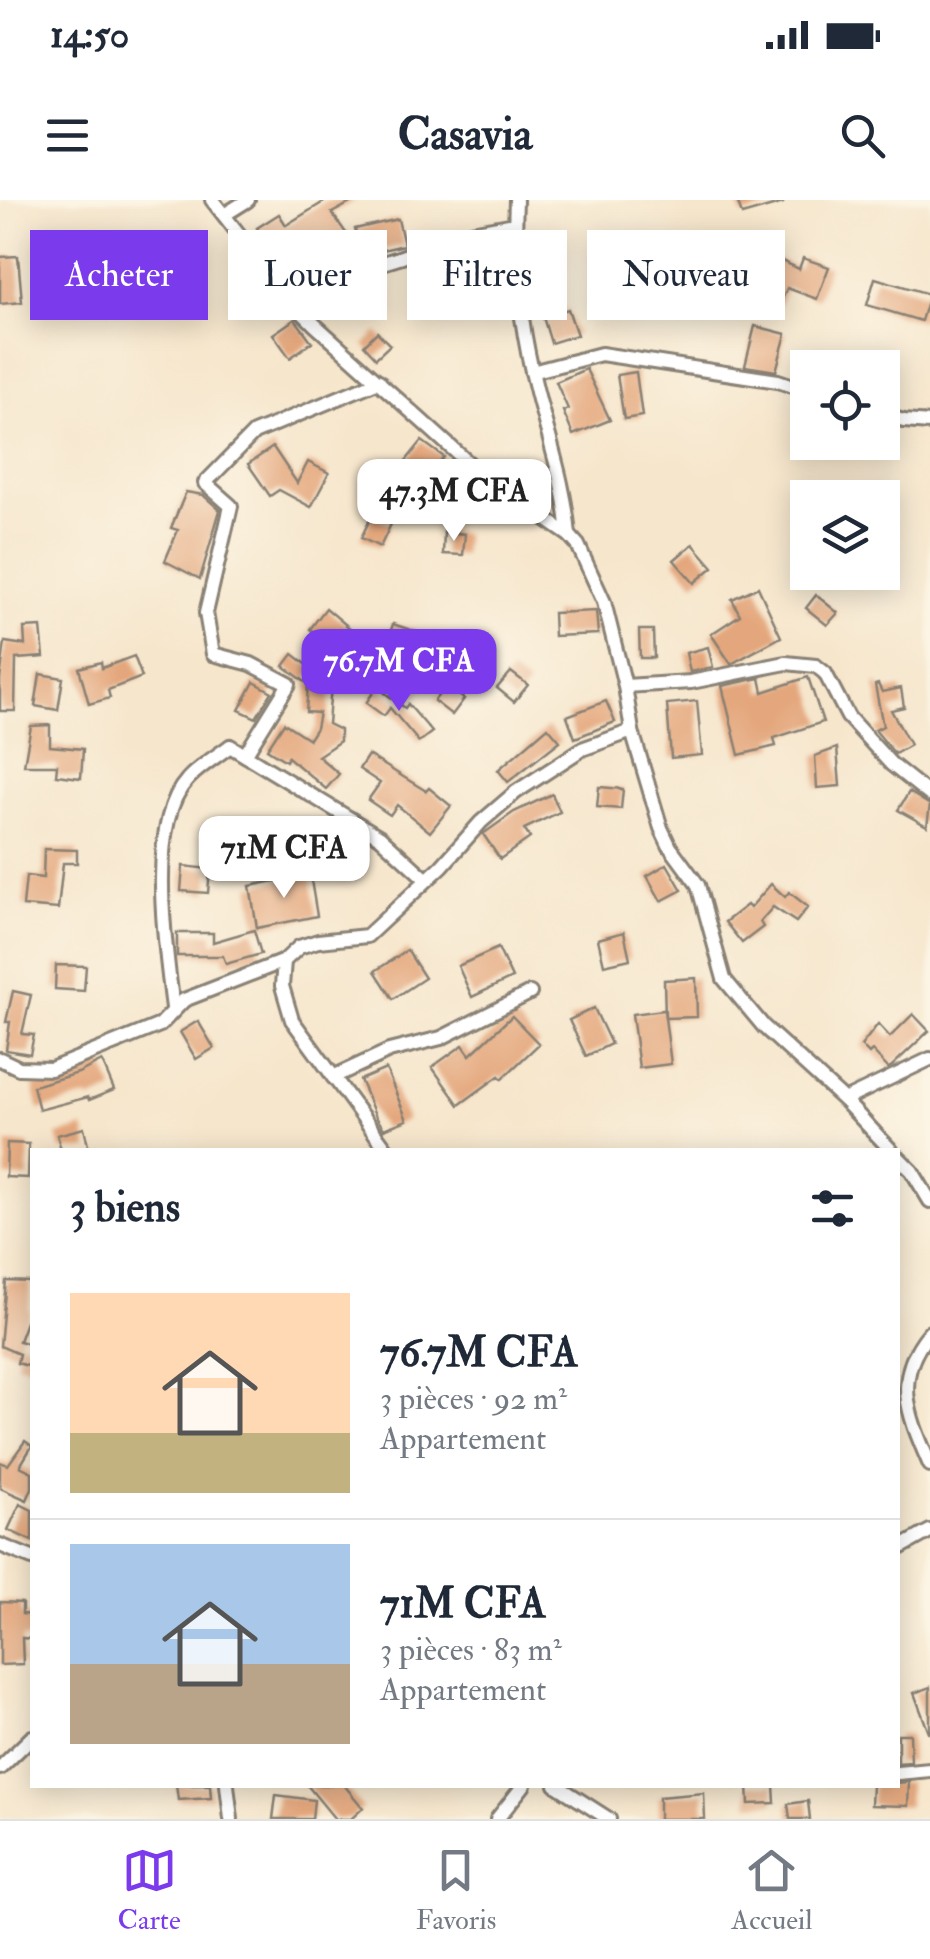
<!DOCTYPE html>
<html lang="fr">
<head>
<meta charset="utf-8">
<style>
  :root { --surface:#fff; --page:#f6f6f7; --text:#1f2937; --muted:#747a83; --line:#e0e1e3; --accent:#7c3aed }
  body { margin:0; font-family:"IM FELL Double Pica",serif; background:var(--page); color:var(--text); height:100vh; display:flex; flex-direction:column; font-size:38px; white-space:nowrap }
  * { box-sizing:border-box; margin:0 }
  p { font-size:32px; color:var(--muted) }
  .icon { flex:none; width:55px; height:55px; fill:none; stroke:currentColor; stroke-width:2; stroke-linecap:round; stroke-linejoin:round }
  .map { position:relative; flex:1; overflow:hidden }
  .details { position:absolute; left:30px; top:948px; width:870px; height:640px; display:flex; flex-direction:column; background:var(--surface); border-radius:0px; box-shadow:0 5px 25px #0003 }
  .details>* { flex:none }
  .hud { position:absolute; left:30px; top:30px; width:870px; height:90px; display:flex; gap:20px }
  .fabs { position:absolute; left:790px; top:150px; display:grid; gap:20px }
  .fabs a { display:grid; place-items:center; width:110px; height:110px; border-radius:0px; background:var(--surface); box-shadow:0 5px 25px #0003; font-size:50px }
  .price { position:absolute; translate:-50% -85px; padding:0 22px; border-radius:20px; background:#fff; color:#222; font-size:32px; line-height:65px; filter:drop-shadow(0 2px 5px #0008) }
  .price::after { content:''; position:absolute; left:50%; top:60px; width:30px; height:22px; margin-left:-15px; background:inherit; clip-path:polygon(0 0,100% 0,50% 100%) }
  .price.on { background:var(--accent); color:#fff }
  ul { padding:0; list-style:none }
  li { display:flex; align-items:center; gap:30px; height:250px; padding:0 40px }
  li+li { border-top:2px solid var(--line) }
  li span { display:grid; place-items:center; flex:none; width:280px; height:200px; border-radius:0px; color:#555 }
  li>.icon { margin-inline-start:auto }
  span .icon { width:120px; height:120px; fill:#fffc; stroke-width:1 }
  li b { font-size:42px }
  h2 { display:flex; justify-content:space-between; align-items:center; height:120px; padding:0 40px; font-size:42px }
  .pill { padding:0 35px; border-radius:0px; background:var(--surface); box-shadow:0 5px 25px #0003; font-size:35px; line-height:90px }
  .pill.on { background:var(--accent); color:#fff }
  .status { display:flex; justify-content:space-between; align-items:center; height:70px; padding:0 50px; background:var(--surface); direction:ltr }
  .status svg { height:28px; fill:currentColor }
  header { display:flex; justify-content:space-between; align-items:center; height:130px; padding:0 40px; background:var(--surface); font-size:45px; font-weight:700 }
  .tab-bar { display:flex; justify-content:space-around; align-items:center; height:140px; border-top:2px solid var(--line); background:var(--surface); font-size:28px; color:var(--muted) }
  .tab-bar a { display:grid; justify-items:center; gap:5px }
  .tab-bar .on { color:var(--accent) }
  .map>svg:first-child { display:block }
</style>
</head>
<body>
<div class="status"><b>14:50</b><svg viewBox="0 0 49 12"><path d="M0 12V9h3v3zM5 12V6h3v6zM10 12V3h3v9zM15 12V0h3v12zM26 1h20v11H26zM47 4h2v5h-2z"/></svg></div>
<header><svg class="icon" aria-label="menu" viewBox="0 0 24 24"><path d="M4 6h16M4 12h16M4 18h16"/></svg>Casavia<svg class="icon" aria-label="search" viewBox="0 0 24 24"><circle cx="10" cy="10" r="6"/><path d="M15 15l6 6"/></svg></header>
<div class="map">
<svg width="930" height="1619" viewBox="0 0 930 1619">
  <rect width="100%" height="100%" fill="#fcf5e5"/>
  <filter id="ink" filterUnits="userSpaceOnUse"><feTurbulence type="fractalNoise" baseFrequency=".01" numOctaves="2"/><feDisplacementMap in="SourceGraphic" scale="20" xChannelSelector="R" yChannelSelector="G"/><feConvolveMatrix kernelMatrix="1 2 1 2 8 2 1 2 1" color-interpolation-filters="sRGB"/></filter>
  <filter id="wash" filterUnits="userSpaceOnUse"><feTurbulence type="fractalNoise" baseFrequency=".0048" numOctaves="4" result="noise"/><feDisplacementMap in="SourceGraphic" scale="40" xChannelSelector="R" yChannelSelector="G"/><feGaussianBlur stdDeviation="2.25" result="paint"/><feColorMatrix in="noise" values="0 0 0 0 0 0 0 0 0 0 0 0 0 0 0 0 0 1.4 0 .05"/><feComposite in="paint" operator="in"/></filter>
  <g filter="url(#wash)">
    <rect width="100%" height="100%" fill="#f6e6cc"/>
    <g id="blocks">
      <!-- building -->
      <g fill="#e4a77d">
        <polygon points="327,0 356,0 332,13 348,36 317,58 308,46 280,64 257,28 279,14 286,25"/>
        <polygon points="737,0 783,0 783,3 742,15"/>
        <polygon points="398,19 404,45 361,55 355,29"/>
        <polygon points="604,40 630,41 630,68 604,68"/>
        <polygon points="667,43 695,46 690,89 720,91 718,120 660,115"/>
        <polygon points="18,56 22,102 0,104 0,57"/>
        <polygon points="771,56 799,69 803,58 829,67 817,99 787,88 779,106 753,94"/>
        <polygon points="875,78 929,94 921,121 867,105"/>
        <polygon points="568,109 577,135 551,143 543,117"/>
        <polygon points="295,119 312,142 290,158 273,134"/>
        <polygon points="755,126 786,134 776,171 745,166"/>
        <polygon points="377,132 390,145 376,158 364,145"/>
        <polygon points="586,169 610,220 573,235 563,211 568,209 556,182"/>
        <polygon points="636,172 642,216 624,219 617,175"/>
        <polygon points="422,241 444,257 427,279 405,262"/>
        <polygon points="273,247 297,283 308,262 329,273 311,307 279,290 270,296 248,264"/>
        <polygon points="186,292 203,295 220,310 200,379 165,361 178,330 171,328"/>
        <polygon points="372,315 391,324 380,347 361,338"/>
        <polygon points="444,332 465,334 463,355 443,354"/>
        <polygon points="693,344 713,367 694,383 674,360"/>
        <polygon points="758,387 781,437 731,464 711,434 740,415 732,399"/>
        <polygon points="816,395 838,413 827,425 806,408"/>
        <polygon points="326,408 364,440 352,453 329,433 324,440 310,429"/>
        <polygon points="596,411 598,434 554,436 553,413"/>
        <polygon points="393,424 429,436 422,459 385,448"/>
        <polygon points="41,427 44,457 16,459 15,511 0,511 0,479 5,442 25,445 24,428"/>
        <polygon points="639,430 653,430 654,458 640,458"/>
        <polygon points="708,447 713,467 690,472 686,453"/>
        <polygon points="293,454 314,470 305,482 284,466"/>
        <polygon points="134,456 142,477 108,490 110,498 89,504 79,468 101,462 102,468"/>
        <polygon points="511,472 528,485 514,502 497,488"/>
        <polygon points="40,474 63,478 58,510 35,506"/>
        <polygon points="808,477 823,522 774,538 776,546 739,555 722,486 760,478 763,492"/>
        <polygon points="254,482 272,492 256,518 239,510"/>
        <polygon points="308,483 331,485 328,524 340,530 340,541 318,556 339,574 326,589 288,557 286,561 267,549 284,523 309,539 316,528 319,513 306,512"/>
        <polygon points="878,484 882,492 901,488 904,507 891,510 910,545 895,554 875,530 883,526 875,485"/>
        <polygon points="446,485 464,499 452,515 434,501"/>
        <polygon points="377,487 405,508 408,504 432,532 419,542 390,508 384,516 366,503"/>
        <polygon points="606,501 615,522 575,538 567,516"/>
        <polygon points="697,501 702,555 671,558 667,504"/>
        <polygon points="50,525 50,546 83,549 81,578 56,575 57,565 24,565 31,526"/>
        <polygon points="548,527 560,541 508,582 498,570"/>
        <polygon points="837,548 840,586 817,588 815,556"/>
        <polygon points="368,555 426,591 429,588 451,606 430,632 397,605 390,615 368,600 380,583 359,569"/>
        <polygon points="599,587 623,589 621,609 597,607"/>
        <polygon points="909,592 930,605 927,626 898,610"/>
        <polygon points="552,594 560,612 524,629 530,638 500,659 483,634 514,612"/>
        <polygon points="44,649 77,650 77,663 63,663 58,709 23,706 26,676 43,678"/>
        <polygon points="667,664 682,690 661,701 647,676"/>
        <polygon points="183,666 210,669 208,693 181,691"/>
        <polygon points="310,674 317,716 257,728 250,686"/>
        <polygon points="771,684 785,697 789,692 808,707 796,722 773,707 760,722 763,727 742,743 725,722 747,705 750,708"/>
        <polygon points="254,730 261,754 226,764 223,756 177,756 177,733 213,733 213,742"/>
        <polygon points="624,732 630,759 604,765 598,739"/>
        <polygon points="498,748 512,778 472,797 458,766"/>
        <polygon points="407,750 425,778 393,799 375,771"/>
        <polygon points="56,765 86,766 84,791 55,789"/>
        <polygon points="696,778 697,817 665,818 664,780"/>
        <polygon points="13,791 31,795 22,834 34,835 30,854 6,850 10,822 6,822"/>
        <polygon points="594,808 611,844 586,856 569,820"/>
        <polygon points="664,810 671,864 639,868 632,814"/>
        <polygon points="913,814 929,831 892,866 888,868 872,851 869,854 861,846 878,824 890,837"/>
        <polygon points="512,816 539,844 502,879 499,876 459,905 432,867 463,845 470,855"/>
        <polygon points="198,821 214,848 196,859 180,832"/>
        <polygon points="102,861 114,890 89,900 88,897 39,910 33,886 78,873"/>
        <polygon points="386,869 407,920 384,929 376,917 360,880"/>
        <polygon points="84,928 89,950 61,950 57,935"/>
        <polygon points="7,943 29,944 28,978 6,977"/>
        <polygon points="6,1081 30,1082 29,1114 19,1141 32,1145 32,1167 17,1163 19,1154 0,1146"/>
        <polygon points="25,1241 32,1246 20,1266 32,1272 32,1288 27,1300 0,1288 0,1262 8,1265"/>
        <polygon points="20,1304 32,1310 32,1341 8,1330"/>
        <polygon points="0,1402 22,1403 22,1414 32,1415 32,1439 22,1438 23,1464 0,1465"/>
        <polygon points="930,1487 930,1533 929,1533 914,1493"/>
        <polygon points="898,1534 910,1534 911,1562 898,1563"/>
        <polygon points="909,1582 908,1606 871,1605 872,1585"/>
        <polygon points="176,1585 210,1585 211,1598 178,1600"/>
        <polygon points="307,1585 344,1585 363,1608 351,1619 335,1619"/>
        <polygon points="748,1585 774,1585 775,1603 749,1604"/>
        <polygon points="704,1593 705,1619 659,1619 659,1597"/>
        <polygon points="276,1595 314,1600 312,1619 273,1619"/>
        <polygon points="808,1601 810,1619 790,1619 788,1604"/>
      </g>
    </g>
  </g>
  <g filter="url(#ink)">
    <use href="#blocks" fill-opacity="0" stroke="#898174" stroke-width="2.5"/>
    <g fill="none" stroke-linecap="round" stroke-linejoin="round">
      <!-- minor casing -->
      <g stroke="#898174" stroke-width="18">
        <g id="minor">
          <polyline points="212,0 293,103 314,124 484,277 569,335 578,345 604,402 625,486 632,531 661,628 670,647 698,685 724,779 764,827 844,900 891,950"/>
          <path d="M516 0C513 63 521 130 537 192 549 240 565 285 569 335"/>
          <polyline points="224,15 248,0"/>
          <polyline points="285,93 399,58 471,32 515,24"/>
          <polyline points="532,172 601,154 778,181 808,191"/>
          <polyline points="882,215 904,221 930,223"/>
          <polyline points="625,486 691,482 786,463 816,466 825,473 848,517 891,564 930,595"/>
          <polyline points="245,555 289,484 251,464 213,454 206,413 231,306 205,283 254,233 379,181"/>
          <polyline points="284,761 282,786 292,820 387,950"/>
          <path d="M173 808C166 752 146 625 187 580 198 567 216 557 230 546L380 637 427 680"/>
          <polyline points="0,859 19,868 51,869 160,825 184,800 284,761 299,747 318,741 367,736 442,666 481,622 516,592 582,549 632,531"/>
          <polyline points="333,877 389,851 441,838 530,793"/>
          <polyline points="844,900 930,859"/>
          <polyline points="898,957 912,971 930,1001"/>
          <path d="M930 1132C891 1178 909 1216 930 1265"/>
          <polyline points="0,1345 32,1358"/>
          <polyline points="898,1349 930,1331"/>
          <polyline points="0,1568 32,1537"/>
          <polyline points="898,1573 930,1570"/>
          <polyline points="227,1585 231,1619"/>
          <polyline points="556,1585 609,1619"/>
          <polyline points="497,1619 524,1585"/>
        </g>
      </g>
      <!-- minor -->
      <use href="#minor" stroke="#fff" stroke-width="12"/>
    </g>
  </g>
</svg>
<div class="fabs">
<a><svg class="icon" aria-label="locate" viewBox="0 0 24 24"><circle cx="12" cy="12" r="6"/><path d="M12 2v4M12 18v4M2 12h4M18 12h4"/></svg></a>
<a><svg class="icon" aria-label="layers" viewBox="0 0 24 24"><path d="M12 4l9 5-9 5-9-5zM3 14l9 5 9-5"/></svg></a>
</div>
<b class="price" style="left:454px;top:344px">47.3M CFA</b>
<b class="price on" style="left:399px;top:514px">76.7M CFA</b>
<b class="price" style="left:284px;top:701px">71M CFA</b>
<div class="hud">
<a class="pill on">Acheter</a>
<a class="pill">Louer</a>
<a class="pill">Filtres</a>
<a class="pill">Nouveau</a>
</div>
<section class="details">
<h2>3 biens<svg class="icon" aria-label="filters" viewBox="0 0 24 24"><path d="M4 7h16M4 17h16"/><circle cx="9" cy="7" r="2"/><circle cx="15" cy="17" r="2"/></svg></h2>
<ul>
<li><span style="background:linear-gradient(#ffd9b3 70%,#c2b280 0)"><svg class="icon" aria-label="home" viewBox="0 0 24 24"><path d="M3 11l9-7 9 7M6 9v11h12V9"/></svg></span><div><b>76.7M CFA</b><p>3 pièces · 92 m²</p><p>Appartement</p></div></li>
<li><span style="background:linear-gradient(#a9c7e8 60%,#b9a48a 0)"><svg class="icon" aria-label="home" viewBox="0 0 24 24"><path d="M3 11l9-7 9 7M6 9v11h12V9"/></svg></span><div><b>71M CFA</b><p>3 pièces · 83 m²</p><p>Appartement</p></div></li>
</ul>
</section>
</div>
<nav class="tab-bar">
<a class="on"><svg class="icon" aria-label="map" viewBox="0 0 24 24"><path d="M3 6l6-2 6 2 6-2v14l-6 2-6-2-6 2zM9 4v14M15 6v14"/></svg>Carte</a>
<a><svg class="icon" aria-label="saved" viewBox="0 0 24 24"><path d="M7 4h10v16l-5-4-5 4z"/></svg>Favoris</a>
<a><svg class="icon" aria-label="home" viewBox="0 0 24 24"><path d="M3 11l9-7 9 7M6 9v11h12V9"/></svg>Accueil</a>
</nav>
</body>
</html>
